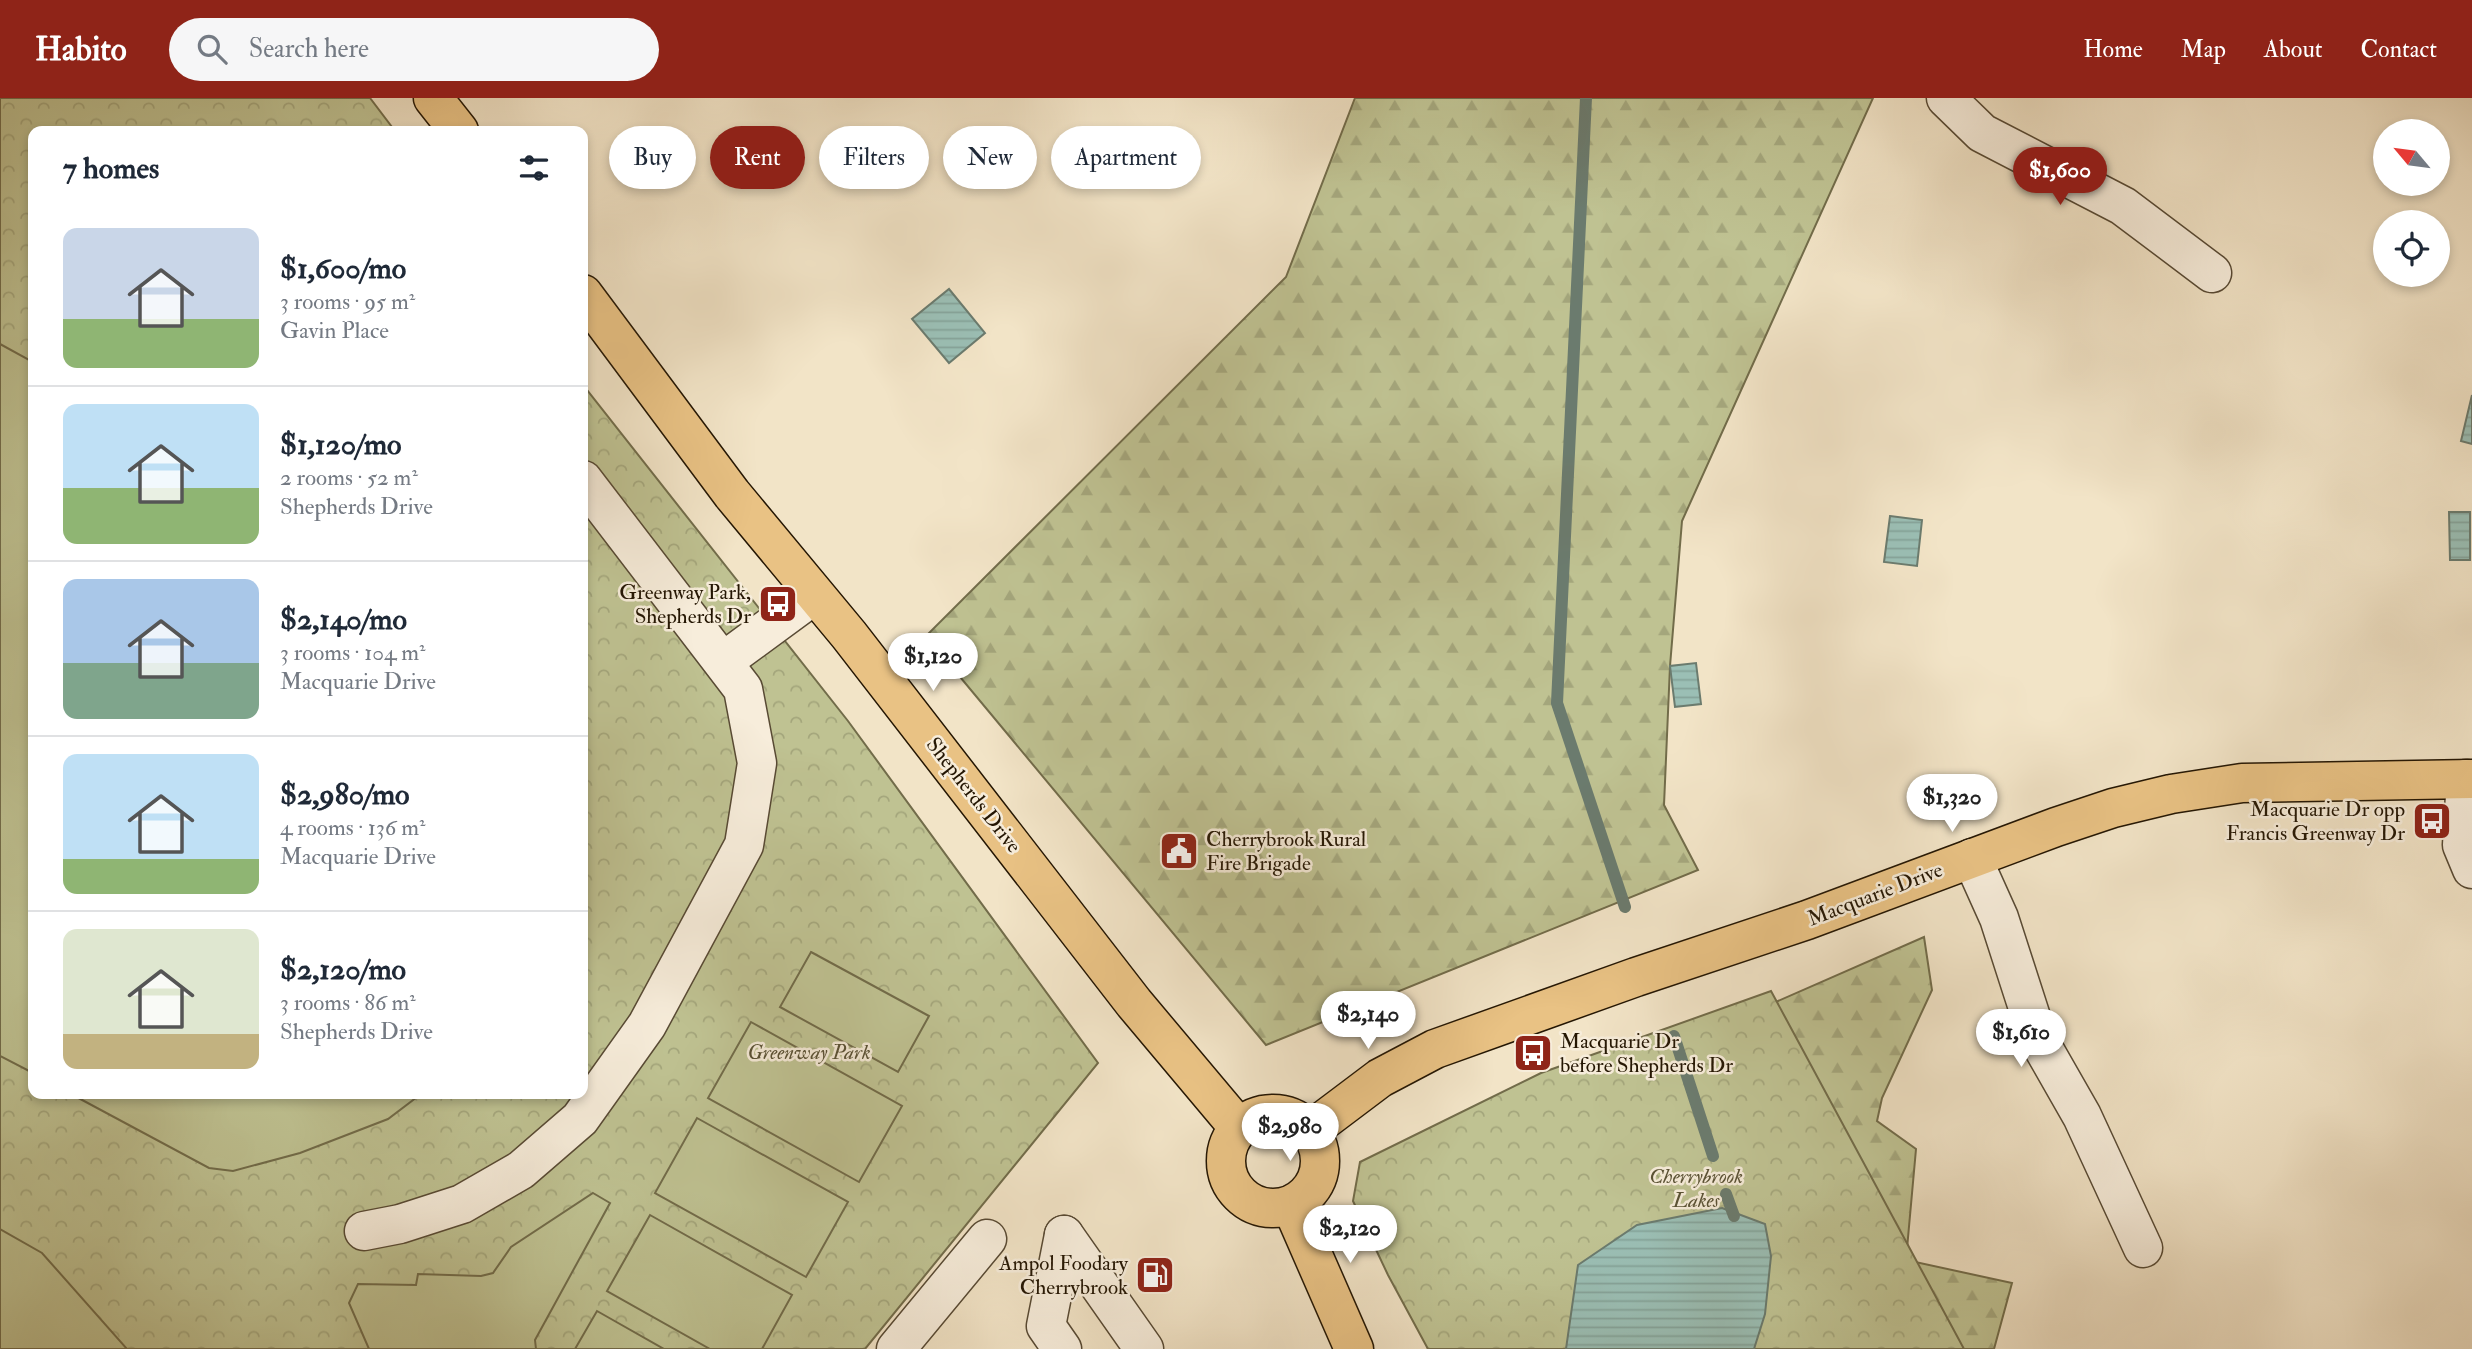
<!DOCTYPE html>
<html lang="en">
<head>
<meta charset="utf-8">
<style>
  :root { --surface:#fff; --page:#f6f6f7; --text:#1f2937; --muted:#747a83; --line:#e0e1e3; --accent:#8f2418 }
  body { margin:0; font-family:"IM FELL Double Pica",serif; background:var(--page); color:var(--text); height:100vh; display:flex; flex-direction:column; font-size:26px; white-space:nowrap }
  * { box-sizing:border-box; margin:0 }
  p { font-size:23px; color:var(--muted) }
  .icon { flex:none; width:38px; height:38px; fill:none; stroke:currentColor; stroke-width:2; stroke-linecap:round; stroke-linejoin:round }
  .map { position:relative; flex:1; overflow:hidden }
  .panel { position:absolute; left:28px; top:28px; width:560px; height:973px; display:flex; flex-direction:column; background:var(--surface); border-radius:14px; box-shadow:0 4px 10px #0003 }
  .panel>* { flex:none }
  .top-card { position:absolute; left:609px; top:28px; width:665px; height:63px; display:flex; gap:14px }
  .needle { width:46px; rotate:299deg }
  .buttons { position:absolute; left:2373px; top:21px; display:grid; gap:14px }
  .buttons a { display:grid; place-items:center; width:77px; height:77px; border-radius:50%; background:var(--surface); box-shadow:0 4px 10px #0003; font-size:35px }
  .price { position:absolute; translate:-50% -60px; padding:0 16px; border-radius:24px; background:#fff; color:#222; font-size:23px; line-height:46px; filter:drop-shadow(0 2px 4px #0008) }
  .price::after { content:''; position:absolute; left:50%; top:42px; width:21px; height:16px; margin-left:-10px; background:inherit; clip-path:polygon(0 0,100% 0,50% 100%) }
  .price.current { background:var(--accent); color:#fff }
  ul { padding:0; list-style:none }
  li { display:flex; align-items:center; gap:21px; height:175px; padding:0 35px }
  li+li { border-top:2px solid var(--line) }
  li span { display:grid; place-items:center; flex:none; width:196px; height:140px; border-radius:14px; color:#555 }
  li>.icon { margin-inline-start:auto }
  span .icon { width:84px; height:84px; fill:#fffc; stroke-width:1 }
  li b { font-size:30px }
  h2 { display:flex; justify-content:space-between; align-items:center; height:84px; padding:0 35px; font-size:30px }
  .chip { padding:0 24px; border-radius:32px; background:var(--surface); box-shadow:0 4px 10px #0003; font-size:24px; line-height:63px }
  .chip.current { background:var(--accent); color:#fff }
  header { display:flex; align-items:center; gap:42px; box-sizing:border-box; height:98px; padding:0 35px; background:var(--accent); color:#fff }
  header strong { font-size:33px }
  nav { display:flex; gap:38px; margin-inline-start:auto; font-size:24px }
  .search { width:490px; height:63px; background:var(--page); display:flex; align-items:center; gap:18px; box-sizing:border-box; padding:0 24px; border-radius:38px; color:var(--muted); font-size:26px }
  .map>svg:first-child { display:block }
</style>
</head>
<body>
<header>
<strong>Habito</strong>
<div class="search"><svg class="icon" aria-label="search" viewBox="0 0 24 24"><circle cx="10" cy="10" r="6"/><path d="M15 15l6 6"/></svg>Search here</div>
<nav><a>Home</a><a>Map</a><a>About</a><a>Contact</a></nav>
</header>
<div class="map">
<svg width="2472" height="1251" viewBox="0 0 2472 1251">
  <defs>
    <pattern id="forest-firs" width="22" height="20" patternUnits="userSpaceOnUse" patternTransform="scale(1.75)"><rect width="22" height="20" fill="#bfc292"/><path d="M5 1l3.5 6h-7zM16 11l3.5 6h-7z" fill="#a4a67c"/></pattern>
    <pattern id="park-crowns" width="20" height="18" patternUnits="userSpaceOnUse" patternTransform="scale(1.75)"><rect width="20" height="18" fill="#bfc292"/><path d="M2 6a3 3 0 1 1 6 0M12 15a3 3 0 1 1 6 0" fill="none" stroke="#a4a67c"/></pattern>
    <pattern id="water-rules" width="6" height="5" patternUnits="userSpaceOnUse" patternTransform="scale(1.75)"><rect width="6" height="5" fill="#9bbfb5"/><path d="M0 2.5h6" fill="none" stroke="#85a39a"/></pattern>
  </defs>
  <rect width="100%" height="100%" fill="#f2e4c7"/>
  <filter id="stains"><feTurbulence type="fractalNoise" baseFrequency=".00286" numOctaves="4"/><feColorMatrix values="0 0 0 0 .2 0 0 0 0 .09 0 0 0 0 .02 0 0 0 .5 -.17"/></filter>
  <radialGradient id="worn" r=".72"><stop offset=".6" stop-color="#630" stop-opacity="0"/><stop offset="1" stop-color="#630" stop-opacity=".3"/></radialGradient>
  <!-- forest -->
  <g fill="url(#forest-firs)" stroke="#726c4a" stroke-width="2">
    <polygon points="1355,0 1873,0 1682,423 1670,568 1664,707 1698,772 1266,947 926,538 1286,179"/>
    <polygon points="1924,839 1932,892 1882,1000 1877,1023 1916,1051 1906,1162 2012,1185 1994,1251 1428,1251 1426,1244 1689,942"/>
  </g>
  <!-- park -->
  <g fill="url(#park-crowns)" stroke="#726c4a" stroke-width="2">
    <polygon points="0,0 370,0 395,33 33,33 33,996 583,996 583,287 848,623 1098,965 865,1251 0,1251"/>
    <polygon points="1771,893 1964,1251 1428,1251 1388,1177 1353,1103 1360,1064 1541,975"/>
  </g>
  <!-- pitch -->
  <g fill="#bfc292" stroke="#726c4a" stroke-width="2">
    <polygon points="0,246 33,264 33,975 0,958"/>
    <polygon points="811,854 929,918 898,974 780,909"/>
    <polygon points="751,924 902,1008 859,1084 708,1000"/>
    <polygon points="71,996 421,996 388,1021 300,1055 233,1073 209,1070"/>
    <polygon points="697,1020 848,1104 806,1179 655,1095"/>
    <polygon points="593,1095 610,1105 535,1242 536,1251 369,1251 349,1205 358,1186 416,1187 418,1176 481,1178 493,1175 511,1149"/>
    <polygon points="650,1117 792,1197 762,1251 710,1251 607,1193"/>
    <polygon points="0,1131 42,1155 127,1251 0,1251"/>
    <polygon points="597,1213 664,1251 575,1251"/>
  </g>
  <!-- water -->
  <g fill="url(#water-rules)" stroke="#6b7b6e" stroke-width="2">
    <polygon points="949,191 985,235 949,265 912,221"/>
    <polygon points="2472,297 2472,346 2461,343"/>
    <polygon points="2449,414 2470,414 2470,462 2450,462"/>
    <polygon points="1890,418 1922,422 1917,468 1884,464"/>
    <polygon points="1696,565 1701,606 1675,609 1670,568"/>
    <polygon points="1722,1110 1765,1126 1771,1158 1765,1216 1754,1251 1566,1251 1578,1167 1637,1127"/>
  </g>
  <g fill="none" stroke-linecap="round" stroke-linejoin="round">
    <!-- stream -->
    <g stroke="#6b7b6e" stroke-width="12">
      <polyline points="1586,0 1557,605 1625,809"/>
      <polyline points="1674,938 1713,1058"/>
      <polyline points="1726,1096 1734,1118"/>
    </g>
    <!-- minor casing -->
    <g stroke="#584a34" stroke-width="41">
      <g id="minor">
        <polyline points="1946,0 1982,35 2123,108 2212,175"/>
        <polyline points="724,563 814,497"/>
        <polyline points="2466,681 2462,747 2472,771"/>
        <polyline points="1972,760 1999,820 2038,941 2082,1018 2143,1150"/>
        <polyline points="364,1133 400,1126 462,1106 521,1072 580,1021 647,927 744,747 757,665 743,591 583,382"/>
        <polyline points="1064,1137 1144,1251"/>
        <polyline points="896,1251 987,1141"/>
        <polyline points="1062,1251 1046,1228 1064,1137"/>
      </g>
    </g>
    <!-- major casing -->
    <g stroke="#241603" stroke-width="41">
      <g id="major">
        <polyline points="433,0 459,33"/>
        <polyline points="583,196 732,396 849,537 1134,905 1239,1030"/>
        <circle cx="1273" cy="1063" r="47"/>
        <polyline points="1311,1032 1380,980 1435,951 1636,879 1807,822 2056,729 2113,710 2171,696 2242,685 2472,681"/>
        <polyline points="1291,1107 1354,1251"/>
      </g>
    </g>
    <!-- minor -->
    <use href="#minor" stroke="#f7eddb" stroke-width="38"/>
    <!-- major -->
    <use href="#major" stroke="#e9c284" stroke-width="38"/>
  </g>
  <!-- icons -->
  <defs>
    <g id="bus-square" transform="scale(2.0125)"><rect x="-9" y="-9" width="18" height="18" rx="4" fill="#8f2418" stroke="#f7eddb"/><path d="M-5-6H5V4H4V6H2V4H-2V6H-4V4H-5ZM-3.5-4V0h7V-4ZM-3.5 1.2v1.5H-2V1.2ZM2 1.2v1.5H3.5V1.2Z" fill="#fff"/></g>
    <g id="civic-square" transform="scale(2.0125)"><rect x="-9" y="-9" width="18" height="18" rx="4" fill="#8f2418" stroke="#f7eddb"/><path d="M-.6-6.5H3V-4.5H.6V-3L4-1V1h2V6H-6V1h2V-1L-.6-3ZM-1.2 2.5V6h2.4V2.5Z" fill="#fff"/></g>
    <g id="fuel-square" transform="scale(2.0125)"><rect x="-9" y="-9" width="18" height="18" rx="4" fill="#8f2418" stroke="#f7eddb"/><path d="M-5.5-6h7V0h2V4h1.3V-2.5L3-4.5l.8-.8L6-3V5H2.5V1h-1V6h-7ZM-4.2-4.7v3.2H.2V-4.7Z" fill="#fff"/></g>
  </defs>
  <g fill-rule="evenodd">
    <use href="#bus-square" x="778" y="506"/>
    <use href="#bus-square" x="2432" y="723"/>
    <use href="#civic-square" x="1179" y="753"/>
    <use href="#bus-square" x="1533" y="955"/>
    <use href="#fuel-square" x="1155" y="1177"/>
  </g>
  <g text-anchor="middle" stroke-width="5" stroke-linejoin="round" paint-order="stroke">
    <!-- poi labels -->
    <g font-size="21" fill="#241603" stroke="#f7eddb" text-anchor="end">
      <text x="751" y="501">Greenway Park,<tspan x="751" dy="24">Shepherds Dr</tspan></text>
      <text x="2405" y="718">Macquarie Dr opp<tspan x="2405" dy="24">Francis Greenway Dr</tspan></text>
      <text x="1206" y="748" text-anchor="start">Cherrybrook Rural<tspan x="1206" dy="24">Fire Brigade</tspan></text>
      <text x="1560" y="950" text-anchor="start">Macquarie Dr<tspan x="1560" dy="24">before Shepherds Dr</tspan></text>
      <text x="1128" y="1172">Ampol Foodary<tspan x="1128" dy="24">Cherrybrook</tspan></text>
    </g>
    <!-- street labels -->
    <g font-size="21" fill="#241603" stroke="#f7eddb">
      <text transform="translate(974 697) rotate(52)" y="7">Shepherds Drive</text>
      <text transform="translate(1875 796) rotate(-21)" y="7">Macquarie Drive</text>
    </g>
    <!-- park labels -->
    <g font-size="21" font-style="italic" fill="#5a5235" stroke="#f7eddb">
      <text x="809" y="961">Greenway Park</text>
      <text x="1696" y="1085">Cherrybrook<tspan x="1696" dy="24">Lakes</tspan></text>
    </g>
  </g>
  <rect width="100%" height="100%" filter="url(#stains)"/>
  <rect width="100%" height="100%" fill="url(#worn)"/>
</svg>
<div class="buttons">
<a><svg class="needle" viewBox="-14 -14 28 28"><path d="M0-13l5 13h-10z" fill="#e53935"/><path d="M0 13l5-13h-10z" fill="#747a83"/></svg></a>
<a><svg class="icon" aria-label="locate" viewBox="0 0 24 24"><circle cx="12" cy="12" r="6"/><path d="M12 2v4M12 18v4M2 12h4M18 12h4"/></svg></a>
</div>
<b class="price current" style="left:2060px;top:109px">$1,600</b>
<b class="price" style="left:933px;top:595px">$1,120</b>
<b class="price" style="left:1952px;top:736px">$1,320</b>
<b class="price" style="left:1368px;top:953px">$2,140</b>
<b class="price" style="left:2021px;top:971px">$1,610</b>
<b class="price" style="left:1290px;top:1065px">$2,980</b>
<b class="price" style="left:1350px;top:1167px">$2,120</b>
<div class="top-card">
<a class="chip">Buy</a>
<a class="chip current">Rent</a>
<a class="chip">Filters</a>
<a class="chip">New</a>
<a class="chip">Apartment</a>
</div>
<section class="panel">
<h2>7 homes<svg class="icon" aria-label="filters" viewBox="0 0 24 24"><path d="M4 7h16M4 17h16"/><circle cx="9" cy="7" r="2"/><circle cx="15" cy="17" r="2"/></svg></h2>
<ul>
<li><span style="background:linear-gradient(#c9d6e8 65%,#8fb573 0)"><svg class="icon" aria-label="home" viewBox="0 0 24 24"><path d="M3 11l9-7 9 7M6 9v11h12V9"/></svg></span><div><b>$1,600/mo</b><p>3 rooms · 95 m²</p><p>Gavin Place</p></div></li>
<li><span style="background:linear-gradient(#bfe0f5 60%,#8fb573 0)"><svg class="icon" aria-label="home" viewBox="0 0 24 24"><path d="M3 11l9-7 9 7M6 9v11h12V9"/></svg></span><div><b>$1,120/mo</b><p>2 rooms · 52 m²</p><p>Shepherds Drive</p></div></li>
<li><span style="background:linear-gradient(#a9c7e8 60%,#7fa58c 0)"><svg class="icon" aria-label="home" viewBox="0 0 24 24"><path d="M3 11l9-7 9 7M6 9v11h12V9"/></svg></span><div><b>$2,140/mo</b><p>3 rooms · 104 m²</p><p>Macquarie Drive</p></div></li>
<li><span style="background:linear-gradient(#bfe0f5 75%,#8fb573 0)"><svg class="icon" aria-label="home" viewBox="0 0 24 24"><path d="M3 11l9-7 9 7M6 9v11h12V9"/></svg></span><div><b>$2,980/mo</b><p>4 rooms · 136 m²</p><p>Macquarie Drive</p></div></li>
<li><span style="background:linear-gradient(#dfe7d0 75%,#c2b280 0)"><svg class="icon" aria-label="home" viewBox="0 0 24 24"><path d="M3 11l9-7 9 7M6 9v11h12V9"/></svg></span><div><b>$2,120/mo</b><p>3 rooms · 86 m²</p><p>Shepherds Drive</p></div></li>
</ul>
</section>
</div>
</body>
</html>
